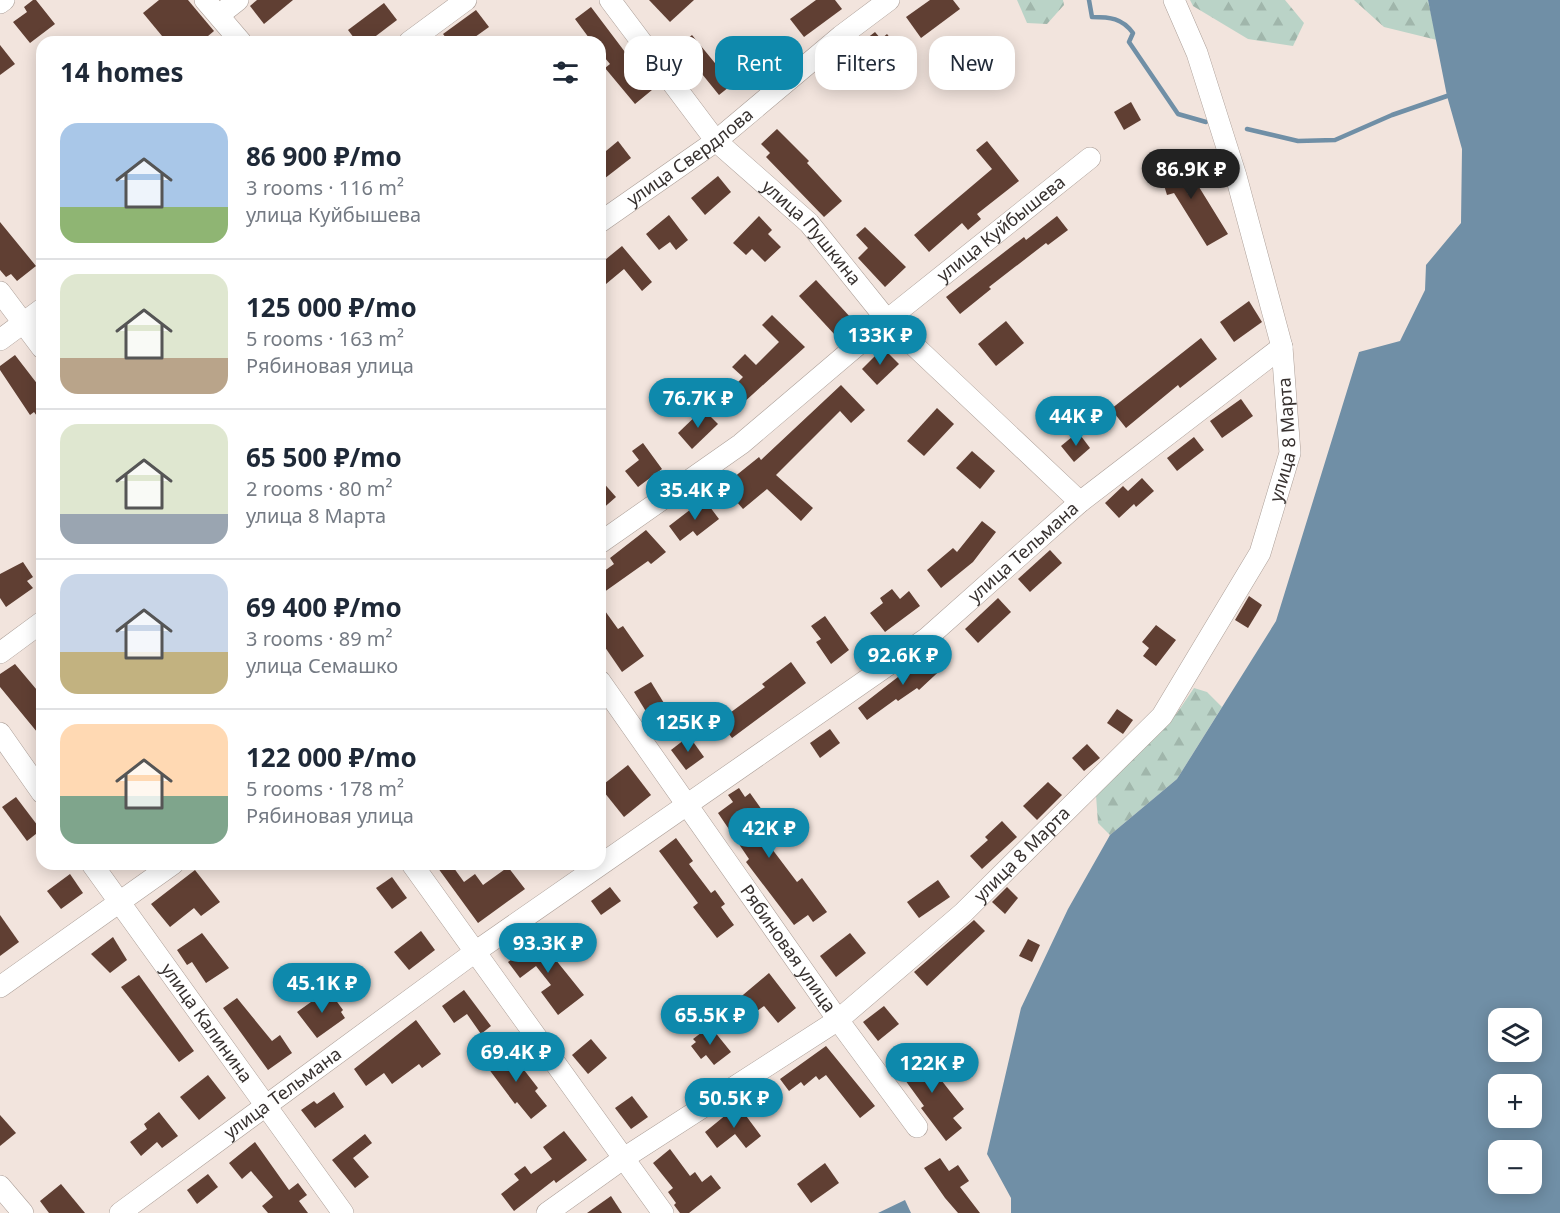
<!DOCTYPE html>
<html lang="en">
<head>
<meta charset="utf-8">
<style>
  :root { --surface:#fff; --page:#f2f2f3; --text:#1f2937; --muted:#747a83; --line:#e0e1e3; --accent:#0e89ac }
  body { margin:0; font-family:"Noto Sans",sans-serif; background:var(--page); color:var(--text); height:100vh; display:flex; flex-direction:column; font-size:22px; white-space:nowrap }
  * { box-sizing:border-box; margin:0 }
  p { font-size:20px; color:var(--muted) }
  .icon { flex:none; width:33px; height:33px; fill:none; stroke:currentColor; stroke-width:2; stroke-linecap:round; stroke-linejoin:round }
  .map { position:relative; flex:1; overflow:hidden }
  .drawer { position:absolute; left:36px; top:36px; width:570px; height:834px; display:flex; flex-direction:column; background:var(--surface); border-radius:18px; box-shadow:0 3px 15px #0003 }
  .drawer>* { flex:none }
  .hud { position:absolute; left:624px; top:36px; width:570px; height:54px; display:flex; gap:12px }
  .tools { position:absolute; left:1488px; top:1008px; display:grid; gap:12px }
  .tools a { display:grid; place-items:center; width:54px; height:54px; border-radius:12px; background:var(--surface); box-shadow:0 3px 15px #0003; font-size:30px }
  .price { position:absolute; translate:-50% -51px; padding:0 14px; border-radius:21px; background:var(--accent); color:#fff; font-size:20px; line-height:39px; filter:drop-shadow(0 2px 3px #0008) }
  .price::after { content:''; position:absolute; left:50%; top:36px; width:18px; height:14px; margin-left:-9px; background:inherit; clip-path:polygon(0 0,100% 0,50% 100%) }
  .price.current { background:#222; color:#fff }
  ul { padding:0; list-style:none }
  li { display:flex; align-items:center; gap:18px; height:150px; padding:0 24px }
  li+li { border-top:2px solid var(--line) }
  li span { display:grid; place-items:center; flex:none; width:168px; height:120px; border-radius:18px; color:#555 }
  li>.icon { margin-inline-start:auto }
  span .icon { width:72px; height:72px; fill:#fffc; stroke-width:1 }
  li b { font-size:26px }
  h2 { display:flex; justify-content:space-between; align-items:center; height:72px; padding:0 24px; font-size:26px }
  .chip { padding:0 21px; border-radius:18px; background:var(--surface); box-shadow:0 3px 15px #0003; font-size:21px; line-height:54px }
  .chip.current { background:var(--accent); color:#fff }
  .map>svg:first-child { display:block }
</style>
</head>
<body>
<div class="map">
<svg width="1560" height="1213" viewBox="0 0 1560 1213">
  <defs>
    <pattern id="forest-firs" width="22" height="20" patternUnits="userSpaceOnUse" patternTransform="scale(1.5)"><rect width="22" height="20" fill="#bad3c7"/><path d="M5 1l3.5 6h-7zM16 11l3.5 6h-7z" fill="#a0b6ab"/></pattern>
  </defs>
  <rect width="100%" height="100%" fill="#f2e4dd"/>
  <!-- forest -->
  <g fill="url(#forest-firs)">
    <polygon points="1017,0 1063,0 1064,5 1047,24 1027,23"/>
    <polygon points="1190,0 1285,0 1304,23 1293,46 1248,39 1193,6"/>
    <polygon points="1354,0 1428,0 1437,40 1384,27"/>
    <polygon points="1194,688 1207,692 1222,707 1177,779 1110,835 1098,823 1096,795 1177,713"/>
  </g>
  <!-- water -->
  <g fill="#708fa6" fill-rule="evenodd">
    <path d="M1428 0H1560V1213H1011V1198L987 1154 1021 1008 1068 909 1110 835 1177 779 1276 621 1359 352 1400 341 1425 290 1426 265 1461 223 1462 149 1447 96ZM1498 1018H1532V1052H1498ZM1498 1084H1532V1118H1498ZM1498 1150H1532V1184H1498Z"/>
    <polygon points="905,1200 911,1213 878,1213"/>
  </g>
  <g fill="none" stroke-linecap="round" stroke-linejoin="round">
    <!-- stream -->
    <g stroke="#708fa6" stroke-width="4.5">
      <path d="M1089 0 1092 17C1110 17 1122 18 1133 33L1129 42 1178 114 1206 122"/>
      <polyline points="1247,129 1298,141 1335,140 1392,115 1447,96"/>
    </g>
  </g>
  <!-- building -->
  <g fill="#603f33">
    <polygon points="33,0 36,0 55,24 30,43 13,22 27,12 24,7"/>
    <polygon points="159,0 188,0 214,31 201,42 167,42 143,13"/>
    <polygon points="257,0 293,0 264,24 250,6"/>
    <polygon points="649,0 694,0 670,22"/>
    <polygon points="816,0 835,0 842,9 804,37 790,19"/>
    <polygon points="930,0 953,0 960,9 921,38 906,17"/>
    <polygon points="384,3 397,20 368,42 357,42 348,30"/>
    <polygon points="591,7 625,52 630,48 658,85 635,104 605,68 610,64 600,52 600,42 592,42 575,19"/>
    <polygon points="476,10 489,27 468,42 449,42 443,34"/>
    <polygon points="875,32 881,39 887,34 909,61 892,75 882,62 865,75 852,60 867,48 862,42"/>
    <polygon points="692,35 719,68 740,50 754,67 719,95 698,69 690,75 672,52"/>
    <polygon points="0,45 15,64 0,75"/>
    <polygon points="1131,102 1141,120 1124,130 1114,112"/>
    <polygon points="777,129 809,161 807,163 842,201 824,217 766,157 770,153 761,144"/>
    <polygon points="618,141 631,158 600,182 600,156"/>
    <polygon points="987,141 1019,181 977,214 981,219 968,230 962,223 929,252 914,235 992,169 976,150"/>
    <polygon points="1176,152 1188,194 1199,187 1228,234 1207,246 1174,193 1167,195 1156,159"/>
    <polygon points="718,176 731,192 705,215 691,198"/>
    <polygon points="669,215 688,240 676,250 670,242 659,250 646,234"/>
    <polygon points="759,216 772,230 768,234 781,247 765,262 752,249 746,255 733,243"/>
    <polygon points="1057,216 1068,230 1048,245 1046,243 989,287 991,289 960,314 946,297 1024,237 1026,240"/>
    <polygon points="0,222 36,266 17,281 11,274 6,277 0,270"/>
    <polygon points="865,227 906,267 885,287 858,258 868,248 856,235"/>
    <polygon points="622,246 652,282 642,291 624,269 600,289 600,264"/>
    <polygon points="816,280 852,319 835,335 799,296"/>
    <polygon points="1249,301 1262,322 1234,342 1220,322"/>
    <polygon points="772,315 805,347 742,404 729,391 743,377 732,367 745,354 756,365 779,342 762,325"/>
    <polygon points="1006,321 1024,343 996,366 978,344"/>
    <polygon points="1201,338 1217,359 1180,388 1178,385 1126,428 1111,409"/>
    <polygon points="883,348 899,364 877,385 862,369"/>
    <polygon points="15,355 42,390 42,423 34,412 30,415 0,370 0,366"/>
    <polygon points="841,385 865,410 851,423 840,411 776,475 813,508 801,521 767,489 743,509 723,486 759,457 761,460"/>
    <polygon points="1241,399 1253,416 1222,438 1210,421"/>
    <polygon points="937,408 954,424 924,456 907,441"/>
    <polygon points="703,409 718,424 692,449 678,433"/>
    <polygon points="1078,432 1090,448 1074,462 1061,446"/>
    <polygon points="1194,437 1204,450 1177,471 1167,458"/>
    <polygon points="643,443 662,469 638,487 625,471 639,460 632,451"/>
    <polygon points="972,451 995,471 980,489 956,468"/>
    <polygon points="1142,478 1154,491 1136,507 1134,504 1119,518 1105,503 1123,486 1128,491"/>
    <polygon points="600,479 616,497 600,511"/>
    <polygon points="704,499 719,519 697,536 693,531 680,541 669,526"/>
    <polygon points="982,521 996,532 973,562 941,588 927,570 953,548 957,552"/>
    <polygon points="646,530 666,552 651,564 648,561 600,595 600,574 614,564 610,558"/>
    <polygon points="1050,550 1062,563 1030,592 1018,579"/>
    <polygon points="23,562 33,577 27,581 33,588 6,607 0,598 0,574"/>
    <polygon points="892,589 900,599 909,591 920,606 885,632 870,613 883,603 880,598"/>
    <polygon points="1249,596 1262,605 1248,628 1235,620"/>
    <polygon points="998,598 1011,612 978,643 965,629"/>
    <polygon points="600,604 618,629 623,626 644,656 622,672 600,640"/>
    <polygon points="825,616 849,650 831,664 816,642 821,639 811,626"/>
    <polygon points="1156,625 1176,640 1156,666 1143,656 1149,648 1142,642"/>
    <polygon points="939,654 948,663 919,690 917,688 898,701 896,699 867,720 858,708 916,663 922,669"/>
    <polygon points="791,662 806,683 732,738 719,721 765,687 762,684"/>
    <polygon points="15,664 42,696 42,701 36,706 42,714 42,738 0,687 0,674"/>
    <polygon points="651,682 667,708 650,718 634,692"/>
    <polygon points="1117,709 1133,720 1123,734 1107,723"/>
    <polygon points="830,729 840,743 820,758 810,743"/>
    <polygon points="689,736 704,757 686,770 671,750"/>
    <polygon points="1087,744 1100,758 1084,771 1072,758"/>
    <polygon points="628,765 651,795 624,817 600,787"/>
    <polygon points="1048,782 1062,795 1037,820 1023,806"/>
    <polygon points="739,788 745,797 750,793 772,824 760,833 797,882 802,878 827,912 813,922 808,915 794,925 746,862 749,859 718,813 733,802 728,795"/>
    <polygon points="16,797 41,830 27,841 2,807"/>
    <polygon points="1002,821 1017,837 982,869 970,856 988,840 985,837"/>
    <polygon points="676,838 693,861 689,864 711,893 715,890 725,904 721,907 734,925 717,938 693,907 698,903 659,851"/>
    <polygon points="435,864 451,864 464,882 475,874 483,885 508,867 525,889 478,923"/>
    <polygon points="195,870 220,902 201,916 194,908 170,927 151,904"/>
    <polygon points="70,874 83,893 61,909 47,891"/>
    <polygon points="392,877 407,898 392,909 376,888"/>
    <polygon points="938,880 950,897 919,918 907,902"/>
    <polygon points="610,887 621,901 601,915 591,901"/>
    <polygon points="1007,887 1018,898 1005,914 992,902"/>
    <polygon points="0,915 19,942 0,956"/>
    <polygon points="974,920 985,931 927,986 914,972"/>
    <polygon points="421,931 435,950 409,970 394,952"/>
    <polygon points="202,933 229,968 206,983 192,962 187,965 177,950"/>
    <polygon points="850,933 866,953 836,977 820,956"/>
    <polygon points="547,934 558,949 551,954 584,995 558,1015 541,992 551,985 536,966 520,978 508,962"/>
    <polygon points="113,937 127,960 110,973 91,954"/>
    <polygon points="1028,939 1040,945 1032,962 1019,956"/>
    <polygon points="769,973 796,1008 778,1023 764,1006 743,1021 731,1005"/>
    <polygon points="139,975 194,1051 179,1062 121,987"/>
    <polygon points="464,990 491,1026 481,1034 467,1014 454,1023 442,1006"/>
    <polygon points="325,992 329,997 332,995 343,1010 341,1012 345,1018 317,1038 297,1012"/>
    <polygon points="237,998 272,1041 280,1035 292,1053 268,1070 223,1008"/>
    <polygon points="884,1006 899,1024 878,1041 863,1022"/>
    <polygon points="416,1020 441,1054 422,1068 419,1064 392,1084 384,1073 366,1086 354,1069"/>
    <polygon points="710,1026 731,1052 714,1065 706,1055 701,1059 691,1046 696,1042 693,1039"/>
    <polygon points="591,1039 607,1058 588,1074 572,1055"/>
    <polygon points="826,1046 875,1106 860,1118 826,1075 819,1080 816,1076 804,1086 801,1082 789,1091 780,1079"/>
    <polygon points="507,1048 538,1088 535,1091 547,1106 531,1119 517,1102 515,1104 485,1064"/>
    <polygon points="924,1049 938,1068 934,1071 964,1109 953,1118 962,1128 946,1141 921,1108 924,1106 897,1069"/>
    <polygon points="208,1075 226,1098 199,1120 180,1097"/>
    <polygon points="334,1092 344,1107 315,1128 301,1110 314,1101 317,1104"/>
    <polygon points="632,1096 648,1117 631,1129 615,1108"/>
    <polygon points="738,1105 761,1136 746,1148 735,1134 717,1148 705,1132"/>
    <polygon points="159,1112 178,1136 162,1148 157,1142 141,1156 130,1142 147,1129 144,1124"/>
    <polygon points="0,1115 16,1133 0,1146"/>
    <polygon points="564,1131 587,1160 556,1183 554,1180 514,1211 501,1194 519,1180 514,1174 525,1166 531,1174 552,1159 543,1147"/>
    <polygon points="365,1134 372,1143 353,1158 369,1177 355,1188 332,1160"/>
    <polygon points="255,1142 289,1190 298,1183 307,1195 299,1201 308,1213 268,1213 262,1206 273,1197 251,1171 242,1179 229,1163"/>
    <polygon points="670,1149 690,1176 695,1172 702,1182 711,1175 721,1188 689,1213 680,1213 674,1205 676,1203 668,1192 673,1188 653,1163"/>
    <polygon points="940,1158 949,1171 958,1165 969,1181 960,1187 980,1213 958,1213 945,1198 924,1168"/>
    <polygon points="825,1163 839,1183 811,1203 797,1184"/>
    <polygon points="208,1174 218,1187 197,1204 187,1190"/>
    <polygon points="61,1184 85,1213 49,1213 40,1201"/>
    <polygon points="611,1196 622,1213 587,1213"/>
  </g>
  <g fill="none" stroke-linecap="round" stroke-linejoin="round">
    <!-- minor casing -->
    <g stroke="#ac9f98" stroke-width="22">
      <g id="minor">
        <polyline points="205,0 241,42"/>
        <path id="s1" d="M610 0 716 141 809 223 887 320 1080 502"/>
        <polyline points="0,3 4,0"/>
        <polyline points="219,15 238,0"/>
        <polyline points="409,42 466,0"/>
        <path id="s2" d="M600 222 716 141 841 36 889 0"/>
        <polyline points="0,292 42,348"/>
        <polyline points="0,340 42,309"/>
        <path id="s3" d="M600 543 741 444 887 320 1090 158"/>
        <polyline points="0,653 42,622"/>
        <path id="s4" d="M600 681 838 1020 917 1127"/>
        <polyline points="0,733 42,793"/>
        <path id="s5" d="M92 864 343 1213"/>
        <polyline points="412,864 663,1213"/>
        <polyline points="0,987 173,864"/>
        <polyline points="0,1186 23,1213"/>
        <path id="s6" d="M120 1213 475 952 927 638 1080 502 1282 347"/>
        <path id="s7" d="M547 1213 624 1158 838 1020 963 913 1162 716 1260 553 1290 453 1282 347 1236 176 1197 53 1174 0"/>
      </g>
    </g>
    <!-- minor -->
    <use href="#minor" stroke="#fff" stroke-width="21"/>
  </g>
  <g text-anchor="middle" stroke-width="6" stroke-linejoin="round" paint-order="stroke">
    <!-- street labels -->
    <g font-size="18" fill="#37312f" stroke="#f2e4dd">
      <text dy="6" stroke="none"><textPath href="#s2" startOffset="111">улица Свердлова</textPath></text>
      <text dy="6" stroke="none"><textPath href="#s3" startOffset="510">улица Куйбышева</textPath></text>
      <text dy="6" stroke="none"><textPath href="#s1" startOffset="309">улица Пушкина</textPath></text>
      <text dy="6" stroke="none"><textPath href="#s7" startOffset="1101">улица 8 Марта</textPath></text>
      <text dy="6" stroke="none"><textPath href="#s6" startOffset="1120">улица Тельмана</textPath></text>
      <text dy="6" stroke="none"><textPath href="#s7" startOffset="597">улица 8 Марта</textPath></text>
      <text dy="6" stroke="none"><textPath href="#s4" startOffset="327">Рябиновая улица</textPath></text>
      <text dy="6" stroke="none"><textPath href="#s5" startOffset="196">улица Калинина</textPath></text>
      <text dy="6" stroke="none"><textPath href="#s6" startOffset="202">улица Тельмана</textPath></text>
    </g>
  </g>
</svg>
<div class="tools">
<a><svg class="icon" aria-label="layers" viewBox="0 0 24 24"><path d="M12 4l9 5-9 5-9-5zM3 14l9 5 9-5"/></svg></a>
<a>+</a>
<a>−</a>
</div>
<b class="price current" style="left:1191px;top:200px">86.9K ₽</b>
<b class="price" style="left:880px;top:366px">133K ₽</b>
<b class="price" style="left:698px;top:429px">76.7K ₽</b>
<b class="price" style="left:1076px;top:447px">44K ₽</b>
<b class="price" style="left:695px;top:521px">35.4K ₽</b>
<b class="price" style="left:903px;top:686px">92.6K ₽</b>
<b class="price" style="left:688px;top:753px">125K ₽</b>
<b class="price" style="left:769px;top:859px">42K ₽</b>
<b class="price" style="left:548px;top:974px">93.3K ₽</b>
<b class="price" style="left:322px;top:1014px">45.1K ₽</b>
<b class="price" style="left:710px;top:1046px">65.5K ₽</b>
<b class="price" style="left:516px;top:1083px">69.4K ₽</b>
<b class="price" style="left:932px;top:1094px">122K ₽</b>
<b class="price" style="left:734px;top:1129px">50.5K ₽</b>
<div class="hud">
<a class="chip">Buy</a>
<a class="chip current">Rent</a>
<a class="chip">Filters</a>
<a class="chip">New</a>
</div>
<section class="drawer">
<h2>14 homes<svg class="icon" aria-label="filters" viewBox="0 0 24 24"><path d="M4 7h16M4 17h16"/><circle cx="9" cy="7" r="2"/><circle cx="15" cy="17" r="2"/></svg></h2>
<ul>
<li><span style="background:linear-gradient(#a9c7e8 70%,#8fb573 0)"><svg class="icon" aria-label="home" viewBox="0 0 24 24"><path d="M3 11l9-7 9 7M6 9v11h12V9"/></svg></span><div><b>86 900 ₽/mo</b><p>3 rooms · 116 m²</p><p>улица Куйбышева</p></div></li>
<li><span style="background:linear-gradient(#dfe7d0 70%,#b9a48a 0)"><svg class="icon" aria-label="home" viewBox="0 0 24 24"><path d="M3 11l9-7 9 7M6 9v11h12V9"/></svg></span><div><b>125 000 ₽/mo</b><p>5 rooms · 163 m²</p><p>Рябиновая улица</p></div></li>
<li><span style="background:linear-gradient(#dfe7d0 75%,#9aa5b1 0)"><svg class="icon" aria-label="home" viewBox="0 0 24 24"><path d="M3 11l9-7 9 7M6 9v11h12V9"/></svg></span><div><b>65 500 ₽/mo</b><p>2 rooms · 80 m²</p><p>улица 8 Марта</p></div></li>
<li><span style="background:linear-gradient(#c9d6e8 65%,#c2b280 0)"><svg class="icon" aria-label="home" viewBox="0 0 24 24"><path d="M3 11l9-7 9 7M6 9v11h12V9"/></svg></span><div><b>69 400 ₽/mo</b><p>3 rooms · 89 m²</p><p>улица Семашко</p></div></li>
<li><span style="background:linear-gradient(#ffd9b3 60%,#7fa58c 0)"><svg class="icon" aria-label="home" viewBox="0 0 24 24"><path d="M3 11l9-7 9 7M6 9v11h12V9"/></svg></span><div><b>122 000 ₽/mo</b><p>5 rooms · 178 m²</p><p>Рябиновая улица</p></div></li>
</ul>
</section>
</div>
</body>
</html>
